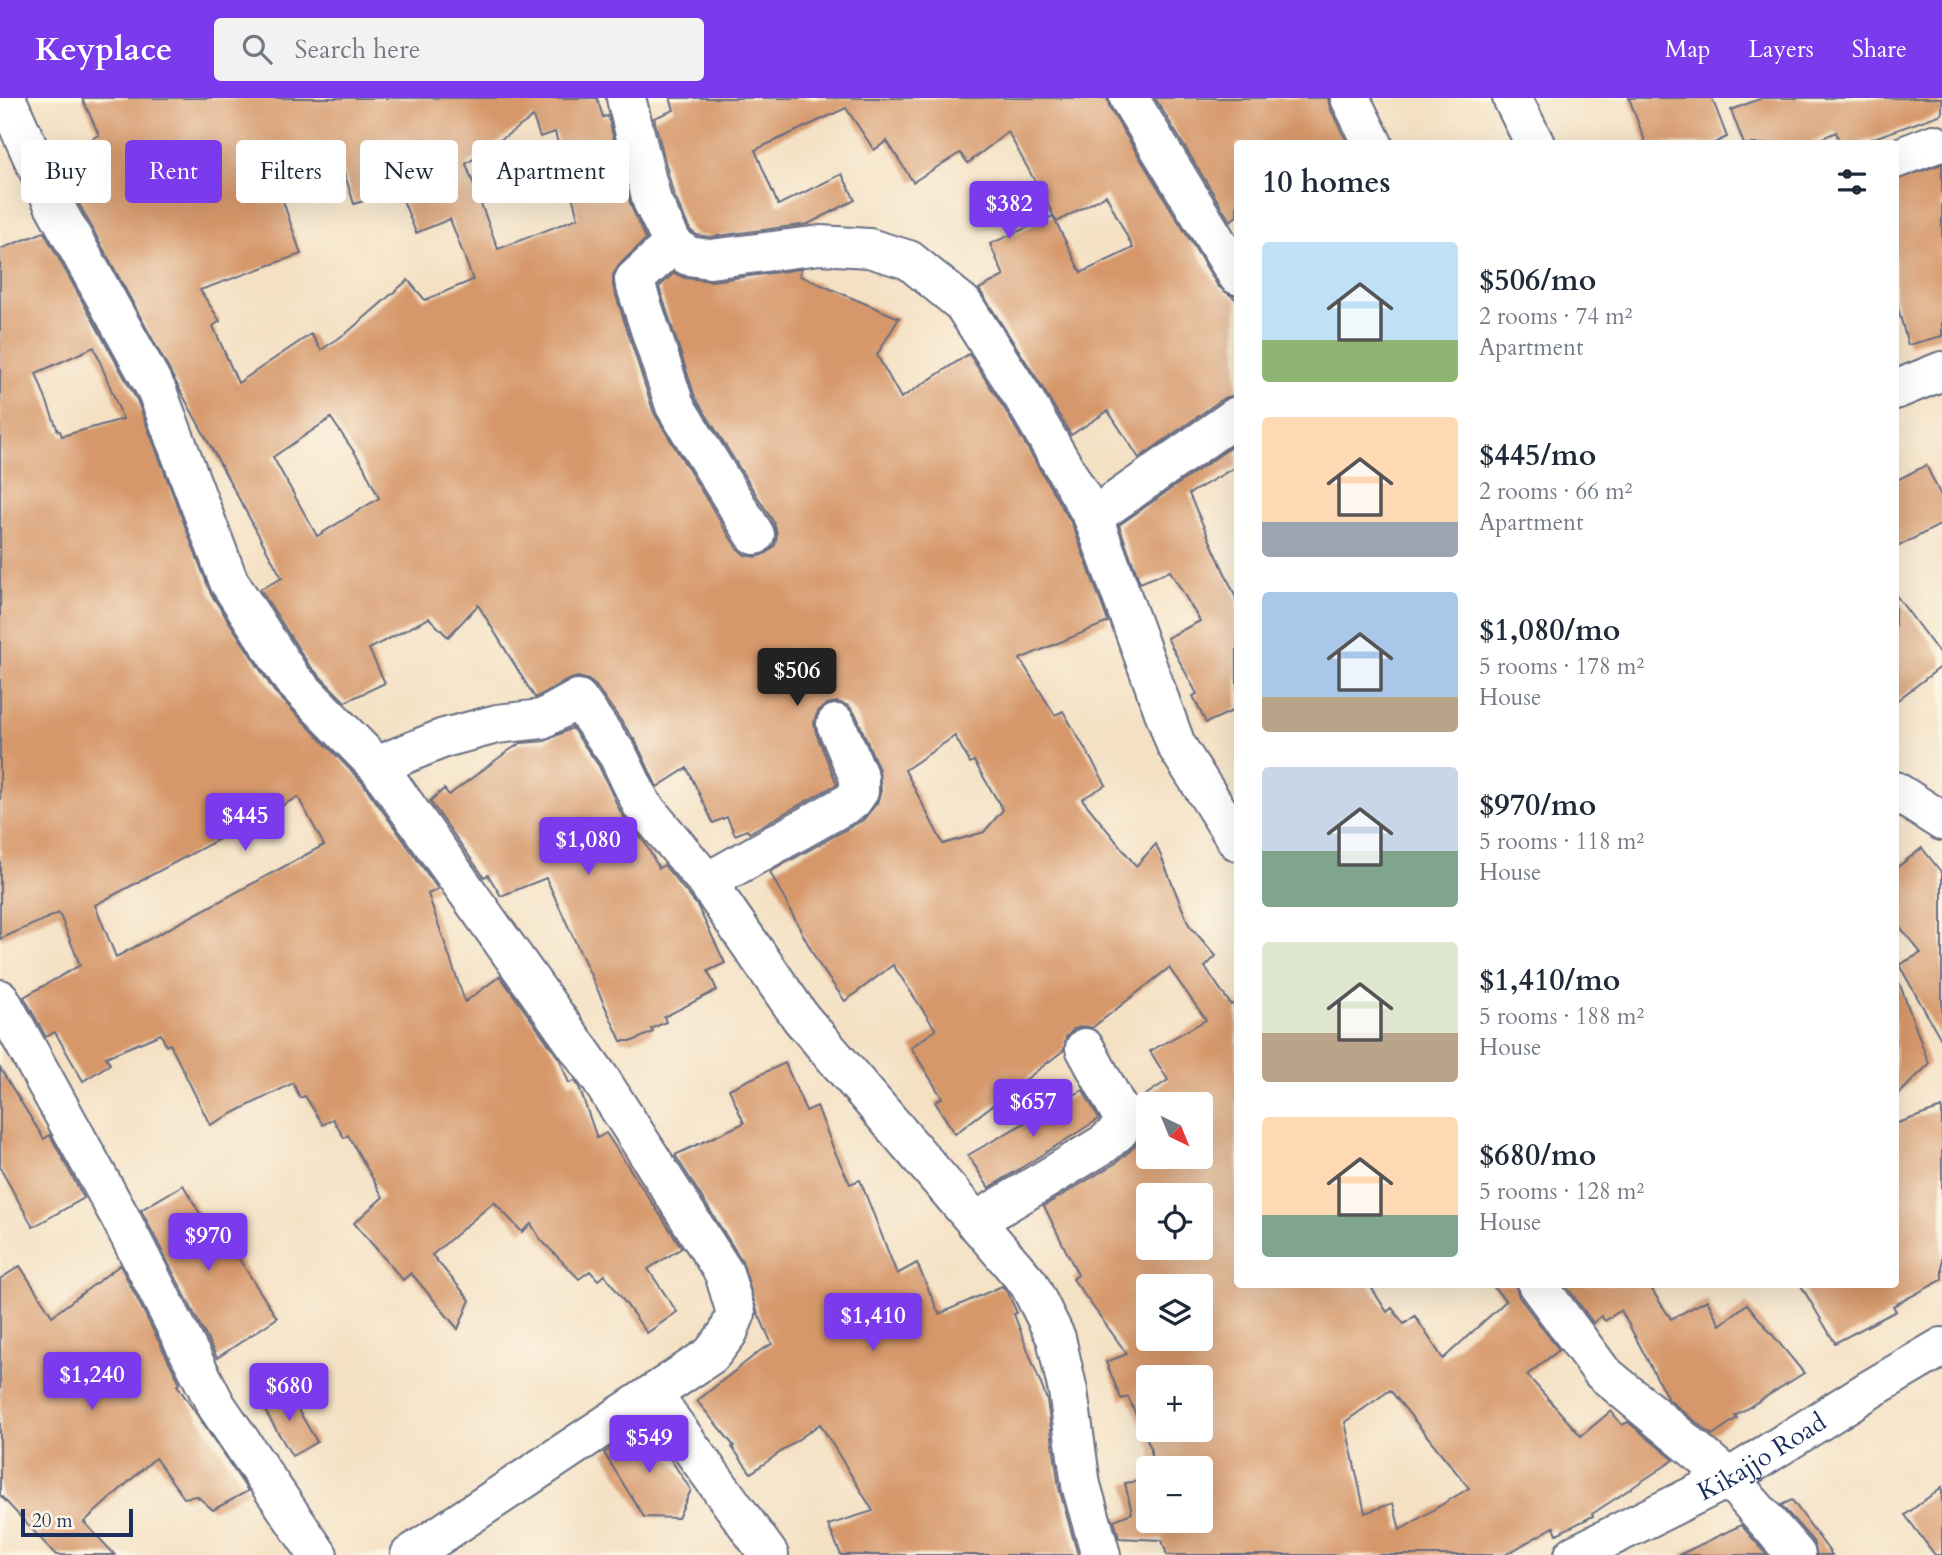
<!DOCTYPE html>
<html lang="en">
<head>
<meta charset="utf-8">
<style>
  :root { --surface:#fff; --page:#f2f2f3; --text:#1f2937; --muted:#747a83; --accent:#7c3aed }
  body { margin:0; font-family:Cardo,serif; background:var(--page); color:var(--text); height:100vh; display:flex; flex-direction:column; font-size:26px; white-space:nowrap }
  * { box-sizing:border-box; margin:0 }
  p { font-size:23px; color:var(--muted) }
  .icon { flex:none; width:38px; height:38px; fill:none; stroke:currentColor; stroke-width:2; stroke-linecap:round; stroke-linejoin:round }
  .map { position:relative; flex:1; overflow:hidden }
  .sheet { position:absolute; left:1234px; top:42px; width:665px; height:1148px; display:flex; flex-direction:column; background:var(--surface); border-radius:7px; box-shadow:0 7px 28px #0002 }
  .sheet>* { flex:none }
  .top-card { position:absolute; left:21px; top:42px; width:665px; height:63px; display:flex; gap:14px }
  .needle { width:46px; rotate:137deg }
  .fabs { position:absolute; left:1136px; top:994px; display:grid; gap:14px }
  .fabs a { display:grid; place-items:center; width:77px; height:77px; border-radius:7px; background:var(--surface); box-shadow:0 7px 28px #0002; font-size:35px }
  .scale { position:absolute; left:21px; bottom:18px; width:112px; box-sizing:border-box; padding-left:7px; border:4px solid #1b2f5e; border-top:0; font-size:19px; line-height:24px; white-space:nowrap; color:#1b2f5e; -webkit-text-stroke:5px #fcf5e5; paint-order:stroke }
  .price { position:absolute; translate:-50% -60px; padding:0 16px; border-radius:7px; background:var(--accent); color:#fff; font-size:23px; line-height:46px; filter:drop-shadow(0 2px 4px #0008) }
  .price::after { content:''; position:absolute; left:50%; top:42px; width:21px; height:16px; margin-left:-10px; background:inherit; clip-path:polygon(0 0,100% 0,50% 100%) }
  .price.active { background:#222; color:#fff }
  ul { padding:0; list-style:none }
  li { display:flex; align-items:center; gap:21px; height:175px; padding:0 28px }
  li span { display:grid; place-items:center; flex:none; width:196px; height:140px; border-radius:7px; color:#555 }
  li>.icon { margin-inline-start:auto }
  span .icon { width:84px; height:84px; fill:#fffc; stroke-width:1 }
  li b { font-size:30px }
  h2 { display:flex; justify-content:space-between; align-items:center; height:84px; padding:0 28px; font-size:30px }
  .chip { padding:0 24px; border-radius:7px; background:var(--surface); box-shadow:0 7px 28px #0002; font-size:24px; line-height:63px }
  .chip.active { background:var(--accent); color:#fff }
  header { display:flex; align-items:center; gap:42px; box-sizing:border-box; height:98px; padding:0 35px; background:var(--accent); color:#fff }
  header strong { font-size:33px }
  nav { display:flex; gap:38px; margin-inline-start:auto; font-size:24px }
  .search { width:490px; height:63px; background:var(--page); display:flex; align-items:center; gap:18px; box-sizing:border-box; padding:0 24px; border-radius:7px; color:var(--muted); font-size:26px }
  .map>svg:first-child { display:block }
</style>
</head>
<body>
<header>
<strong>Keyplace</strong>
<div class="search"><svg class="icon" aria-label="search" viewBox="0 0 24 24"><circle cx="10" cy="10" r="6"/><path d="M15 15l6 6"/></svg>Search here</div>
<nav><a>Map</a><a>Layers</a><a>Share</a></nav>
</header>
<div class="map">
<svg width="1942" height="1457" viewBox="0 0 1942 1457">
  <rect width="100%" height="100%" fill="#fcf5e5"/>
  <filter id="ink" filterUnits="userSpaceOnUse"><feTurbulence type="fractalNoise" baseFrequency=".0143" numOctaves="2"/><feDisplacementMap in="SourceGraphic" scale="14" xChannelSelector="R" yChannelSelector="G"/><feConvolveMatrix kernelMatrix="1 2 1 2 8 2 1 2 1" color-interpolation-filters="sRGB"/></filter>
  <filter id="wash" filterUnits="userSpaceOnUse"><feTurbulence type="fractalNoise" baseFrequency=".00686" numOctaves="4" result="noise"/><feDisplacementMap in="SourceGraphic" scale="28" xChannelSelector="R" yChannelSelector="G"/><feGaussianBlur stdDeviation="1.57" result="paint"/><feColorMatrix in="noise" values="0 0 0 0 0 0 0 0 0 0 0 0 0 0 0 0 0 1.4 0 .05"/><feComposite in="paint" operator="in"/></filter>
  <g filter="url(#wash)">
    <rect width="100%" height="100%" fill="#f4e1c4"/>
    <g id="blocks">
      <!-- building -->
      <g fill="#d6986b" fill-rule="evenodd">
        <path d="M82 0H597L603 19 608 18 631 108 646 141 619 167 613 177V188L654 315 736 449 745 457 756 459 767 455 775 447 777 436 774 425 695 299 659 189 674 175 685 180 712 183 801 171 800 178 899 220 877 257 901 300 969 256 1004 310 1073 428 1108 524 1020 561 1055 617 1063 613 1106 687 1082 701 1136 768 1156 746 1189 827 1216 858 1205 869 1231 907 1237 904V1186H1369L1387 1214 1392 1210 1404 1226 1415 1218 1443 1261 1506 1203 1491 1186H1515L1519 1199 1559 1252 1527 1277 1581 1338 1611 1313 1622 1327 1628 1324 1674 1362 1592 1416 1593 1418 1557 1436 1554 1429 1505 1457H1167L1162 1442 1119 1440 1114 1422 1132 1415 1125 1385 1148 1382V1423H1200V1370H1151V1350L1128 1299 1121 1301 1106 1264 1127 1256 1073 1181 1078 1177 1044 1108 1116 1065 1134 1049 1140 1039 1145 1018 1138 1002 1168 982 1150 953 1206 922 1169 870 1092 930 1085 928 1074 931 1066 939 1064 952 955 1036 935 1004 942 1000 911 949 936 932 893 867 845 903 818 865 770 774 863 722 877 705 881 693 879 672 856 617 849 608 838 604 827 606 818 613 814 623 816 635 837 686 749 735 747 732 735 737 727 719 713 725 687 670 657 689 636 644 596 588 588 582 578 579 568 582 535 600 478 507 448 539 429 520 369 551 385 585 345 604 309 567 260 491 282 480 72 93 109 73 93 40 99 37ZM533 19 540 39 555 34 578 120 498 151 466 66ZM344 74 354 106 399 92 416 135 450 121 473 182 425 202 408 182 349 233 321 252 311 236 238 285 213 228 220 223 200 192 301 156 283 103ZM331 320 363 367 379 400 317 438 273 359ZM955 638 970 665 974 663 1003 712 984 734 943 746 905 672ZM1148 1006H1200V1059H1148ZM1148 1097H1200V1150H1148ZM1148 1188H1200V1241H1148ZM1148 1279H1200V1332H1148ZM1390 1292 1469 1390 1400 1432 1393 1405 1365 1415 1345 1324Z"/>
        <polygon points="670,0 1107,0 1110,11 1218,188 1237,202 1237,297 1224,300 1139,360 1108,313 1071,337 1041,287 979,191 1004,178 990,146 1053,118 1081,175 1133,150 1106,97 1057,124 1008,34 968,65 960,55 913,84 887,43 874,52 846,10 755,52 778,107 842,76 855,102 808,126 710,139 697,137 690,132 673,95 654,20 674,12"/>
        <polygon points="1155,0 1328,0 1330,10 1348,46 1237,46 1237,118 1230,123"/>
        <polygon points="1629,0 1712,0 1727,39 1712,46 1646,46"/>
        <polygon points="1762,0 1942,0 1942,16 1857,46 1840,46 1836,34 1809,46 1744,46 1731,12"/>
        <polygon points="1942,66 1942,238 1908,247 1895,199 1895,82"/>
        <path d="M44 134 137 302 211 496 274 593 362 684 438 791 428 796 465 904 500 878 560 962 569 985 575 983 579 989 597 1040 606 1035 682 1150 648 1171 677 1214 647 1235 605 1177 598 1182 590 1173 579 1181 541 1142 531 1126 522 1134 494 1104 432 1157 470 1202 458 1231 411 1175 403 1182 354 1125 383 1099 348 1037 344 1040 333 1021 323 1027 305 998 300 1000 293 985 210 1027 170 946 166 948 161 936 106 959 110 966 83 983 55 934 46 939 24 899 80 867 59 815 0 841V151ZM94 249 123 321 62 338 60 333H58L36 275ZM298 699 324 747 116 859 95 807Z"/>
        <polygon points="1237,345 1237,368 1189,396 1237,502 1237,611 1206,625 1193,598 1197,596 1167,540 1200,523 1170,473 1140,485 1119,427"/>
        <polygon points="1926,367 1942,400 1942,426 1895,450 1895,383"/>
        <polygon points="1895,496 1942,559 1942,568 1895,604"/>
        <polygon points="572,630 599,668 622,717 645,745 659,770 664,767 697,807 725,865 708,873 717,892 664,919 666,924 651,931 653,934 633,943 621,943 546,780 501,798 488,777 484,779 430,703 444,691 449,697 508,653 521,645 545,643"/>
        <polygon points="1922,750 1942,775 1942,943 1899,867 1921,855 1895,823 1895,771"/>
        <polygon points="1895,884 1899,884 1929,966 1895,1000"/>
        <polygon points="785,965 806,1013 817,1008 834,1052 850,1086 860,1082 897,1176 917,1165 939,1216 1002,1188 1008,1195 1017,1215 1014,1216 1047,1302 1059,1390 1078,1457 841,1457 828,1427 873,1413 820,1326 751,1375 732,1349 734,1348 697,1303 761,1252 772,1246 757,1213 742,1163 675,1057 744,1025 729,991"/>
        <polygon points="0,970 44,1041 50,1037 84,1100 33,1129 0,1070"/>
        <polygon points="1083,992 1099,1021 989,1090 968,1057"/>
        <polygon points="1942,1010 1942,1182 1893,1208 1896,1213 1835,1245 1800,1186 1895,1186 1895,1026"/>
        <polygon points="183,1087 223,1154 232,1150 277,1220 217,1260 141,1112"/>
        <polygon points="120,1167 180,1285 177,1287 248,1393 213,1412 197,1398 184,1400 155,1360 84,1424 115,1457 56,1457 0,1397 0,1181 20,1168 52,1218"/>
        <polygon points="1565,1186 1661,1186 1652,1192 1671,1221 1707,1202 1720,1227 1747,1206 1804,1275 1735,1318 1737,1320 1712,1337 1668,1301 1621,1212 1605,1223 1601,1218 1593,1225"/>
        <polygon points="286,1291 317,1344 292,1358 261,1306"/>
        <polygon points="647,1326 691,1392 678,1420 644,1419 604,1355"/>
        <polygon points="1942,1389 1942,1457 1935,1457 1905,1417"/>
        <polygon points="1792,1402 1832,1457 1817,1457 1813,1443 1781,1407"/>
        <polygon points="1741,1427 1767,1457 1679,1457"/>
      </g>
    </g>
  </g>
  <g filter="url(#ink)">
    <use href="#blocks" fill-opacity="0" stroke="#676d82" stroke-width="2"/>
    <g fill="none" stroke-linecap="round" stroke-linejoin="round">
      <!-- street casing -->
      <g stroke="#676d82" stroke-width="42">
        <g id="street">
          <polyline points="6,0 53,105 157,293 229,484 292,581 379,670 601,982 724,1175 736,1215 728,1235 711,1257 410,1457"/>
          <polyline points="626,0 652,103 673,146 688,158 710,161 820,147 869,150 909,162 963,206 1023,299 1093,419 1176,647 1237,743"/>
          <polyline points="1129,0 1237,177"/>
          <polyline points="1350,0 1373,46"/>
          <polyline points="1512,0 1535,46"/>
          <polyline points="1895,61 1934,46"/>
          <polyline points="673,146 634,182 675,308 755,437"/>
          <polyline points="1895,292 1942,273"/>
          <polyline points="1093,419 1237,318"/>
          <polyline points="379,670 393,661 444,640 497,626 542,621 578,601 618,657 642,707 707,784 801,920 1029,1186 1056,1240 1068,1293 1081,1387 1101,1457"/>
          <polyline points="1895,693 1942,723"/>
          <polyline points="707,784 852,703 859,693 859,680 836,626"/>
          <polyline points="0,901 120,1119 216,1307 318,1457"/>
          <polyline points="975,1124 1104,1046 1119,1033 1123,1020 1085,950"/>
          <polyline points="1537,1186 1602,1274 1729,1380 1796,1457"/>
          <polyline points="652,1296 769,1457"/>
          <path id="s1" d="M1574 1457 1729 1380 1869 1292 1942 1249"/>
        </g>
      </g>
      <!-- street -->
      <use href="#street" stroke="#fff" stroke-width="38"/>
    </g>
  </g>
  <g text-anchor="middle" stroke-width="5" stroke-linejoin="round" paint-order="stroke">
    <!-- street labels -->
    <g font-size="26" fill="#1b2f5e" stroke="#fcf5e5">
      <text dy="9" stroke="none"><textPath href="#s1" startOffset="212">Kikajjo Road</textPath></text>
    </g>
  </g>
</svg>
<div class="fabs">
<a><svg class="needle" viewBox="-14 -14 28 28"><path d="M0-13l5 13h-10z" fill="#e53935"/><path d="M0 13l5-13h-10z" fill="#747a83"/></svg></a>
<a><svg class="icon" aria-label="locate" viewBox="0 0 24 24"><circle cx="12" cy="12" r="6"/><path d="M12 2v4M12 18v4M2 12h4M18 12h4"/></svg></a>
<a><svg class="icon" aria-label="layers" viewBox="0 0 24 24"><path d="M12 4l9 5-9 5-9-5zM3 14l9 5 9-5"/></svg></a>
<a>+</a>
<a>−</a>
</div>
<div class="scale">20 m</div>
<b class="price" style="left:1009px;top:143px">$382</b>
<b class="price active" style="left:797px;top:610px">$506</b>
<b class="price" style="left:245px;top:755px">$445</b>
<b class="price" style="left:588px;top:779px">$1,080</b>
<b class="price" style="left:1033px;top:1041px">$657</b>
<b class="price" style="left:208px;top:1175px">$970</b>
<b class="price" style="left:873px;top:1255px">$1,410</b>
<b class="price" style="left:92px;top:1314px">$1,240</b>
<b class="price" style="left:289px;top:1325px">$680</b>
<b class="price" style="left:649px;top:1377px">$549</b>
<div class="top-card">
<a class="chip">Buy</a>
<a class="chip active">Rent</a>
<a class="chip">Filters</a>
<a class="chip">New</a>
<a class="chip">Apartment</a>
</div>
<section class="sheet">
<h2>10 homes<svg class="icon" aria-label="filters" viewBox="0 0 24 24"><path d="M4 7h16M4 17h16"/><circle cx="9" cy="7" r="2"/><circle cx="15" cy="17" r="2"/></svg></h2>
<ul>
<li><span style="background:linear-gradient(#bfe0f5 70%,#8fb573 0)"><svg class="icon" aria-label="home" viewBox="0 0 24 24"><path d="M3 11l9-7 9 7M6 9v11h12V9"/></svg></span><div><b>$506/mo</b><p>2 rooms · 74 m²</p><p>Apartment</p></div></li>
<li><span style="background:linear-gradient(#ffd9b3 75%,#9aa5b1 0)"><svg class="icon" aria-label="home" viewBox="0 0 24 24"><path d="M3 11l9-7 9 7M6 9v11h12V9"/></svg></span><div><b>$445/mo</b><p>2 rooms · 66 m²</p><p>Apartment</p></div></li>
<li><span style="background:linear-gradient(#a9c7e8 75%,#b9a48a 0)"><svg class="icon" aria-label="home" viewBox="0 0 24 24"><path d="M3 11l9-7 9 7M6 9v11h12V9"/></svg></span><div><b>$1,080/mo</b><p>5 rooms · 178 m²</p><p>House</p></div></li>
<li><span style="background:linear-gradient(#c9d6e8 60%,#7fa58c 0)"><svg class="icon" aria-label="home" viewBox="0 0 24 24"><path d="M3 11l9-7 9 7M6 9v11h12V9"/></svg></span><div><b>$970/mo</b><p>5 rooms · 118 m²</p><p>House</p></div></li>
<li><span style="background:linear-gradient(#dfe7d0 65%,#b9a48a 0)"><svg class="icon" aria-label="home" viewBox="0 0 24 24"><path d="M3 11l9-7 9 7M6 9v11h12V9"/></svg></span><div><b>$1,410/mo</b><p>5 rooms · 188 m²</p><p>House</p></div></li>
<li><span style="background:linear-gradient(#ffd9b3 70%,#7fa58c 0)"><svg class="icon" aria-label="home" viewBox="0 0 24 24"><path d="M3 11l9-7 9 7M6 9v11h12V9"/></svg></span><div><b>$680/mo</b><p>5 rooms · 128 m²</p><p>House</p></div></li>
</ul>
</section>
</div>
</body>
</html>
